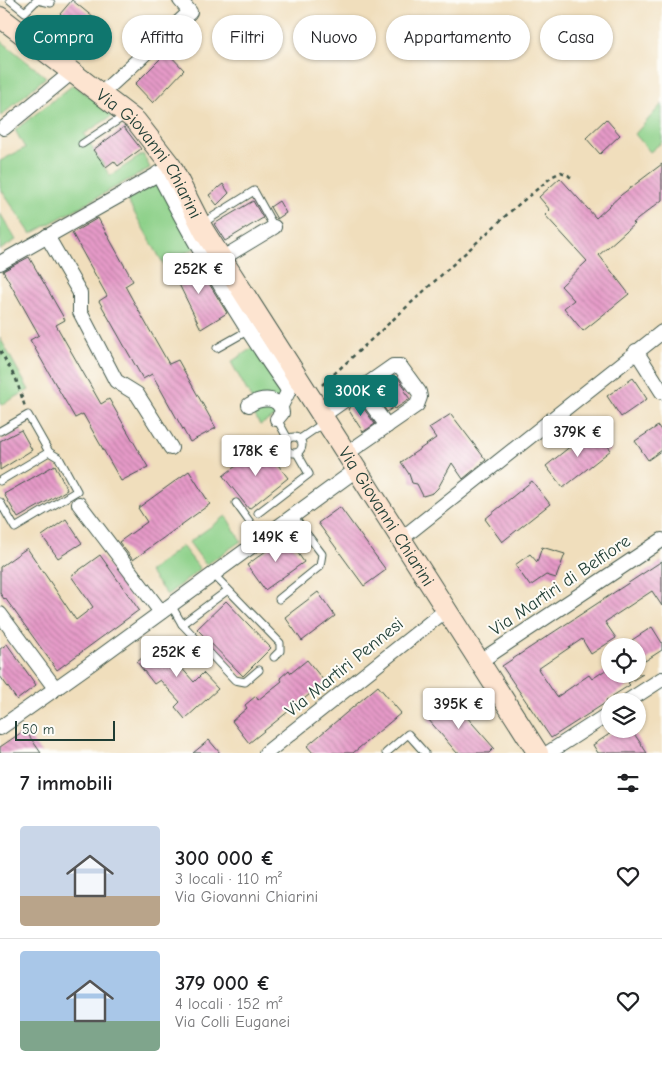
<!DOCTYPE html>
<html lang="it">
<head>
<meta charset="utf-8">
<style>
  :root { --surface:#fff; --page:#f2f2f2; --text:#202124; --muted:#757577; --line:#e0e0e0; --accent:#0f766e }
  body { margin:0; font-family:"Comic Neue",sans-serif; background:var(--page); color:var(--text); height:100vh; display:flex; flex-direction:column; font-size:19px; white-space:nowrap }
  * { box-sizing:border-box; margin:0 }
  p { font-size:16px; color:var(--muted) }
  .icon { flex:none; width:28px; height:28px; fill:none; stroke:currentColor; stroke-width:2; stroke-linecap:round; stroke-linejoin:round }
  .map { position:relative; height:753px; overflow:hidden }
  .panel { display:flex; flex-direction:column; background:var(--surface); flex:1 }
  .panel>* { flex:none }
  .guide { position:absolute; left:15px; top:15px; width:632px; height:45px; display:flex; gap:10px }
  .tools { position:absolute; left:601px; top:638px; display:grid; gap:10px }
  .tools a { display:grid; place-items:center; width:45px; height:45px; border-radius:50%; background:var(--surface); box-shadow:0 1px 4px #0004; font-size:25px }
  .scale { position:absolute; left:15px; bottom:12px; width:100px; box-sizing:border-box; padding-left:5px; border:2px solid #1f3d34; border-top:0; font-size:14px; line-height:18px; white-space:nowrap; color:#1f3d34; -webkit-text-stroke:4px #fdfcf7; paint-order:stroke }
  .price { position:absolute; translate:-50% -42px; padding:0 11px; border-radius:5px; background:#fff; color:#222; font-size:16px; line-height:32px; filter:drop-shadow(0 1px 2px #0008) }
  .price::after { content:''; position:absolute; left:50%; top:30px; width:15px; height:11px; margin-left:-8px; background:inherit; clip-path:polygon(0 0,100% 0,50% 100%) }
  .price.active { background:var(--accent); color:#fff }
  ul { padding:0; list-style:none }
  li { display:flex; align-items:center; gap:15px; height:125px; padding:0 20px }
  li+li { border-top:1px solid var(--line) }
  li span { display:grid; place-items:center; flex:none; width:140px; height:100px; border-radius:5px; color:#555 }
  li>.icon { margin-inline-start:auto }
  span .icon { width:60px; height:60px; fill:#fffc; stroke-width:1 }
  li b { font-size:21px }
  h2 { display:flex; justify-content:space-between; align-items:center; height:60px; padding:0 20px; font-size:21px }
  .pill { padding:0 18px; border-radius:22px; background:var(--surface); box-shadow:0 1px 4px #0004; font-size:18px; line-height:45px }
  .pill.active { background:var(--accent); color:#fff }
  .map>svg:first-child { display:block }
</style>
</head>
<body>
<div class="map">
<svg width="662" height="753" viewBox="0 0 662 753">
  <defs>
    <pattern id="building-back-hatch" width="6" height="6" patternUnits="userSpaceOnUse" patternTransform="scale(1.25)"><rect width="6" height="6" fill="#e69ac8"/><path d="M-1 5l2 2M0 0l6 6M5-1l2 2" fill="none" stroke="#ba7fa3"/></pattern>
  </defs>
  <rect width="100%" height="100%" fill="#fdfcf7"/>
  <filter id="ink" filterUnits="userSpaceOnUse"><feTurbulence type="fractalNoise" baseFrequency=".02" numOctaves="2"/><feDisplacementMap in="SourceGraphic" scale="10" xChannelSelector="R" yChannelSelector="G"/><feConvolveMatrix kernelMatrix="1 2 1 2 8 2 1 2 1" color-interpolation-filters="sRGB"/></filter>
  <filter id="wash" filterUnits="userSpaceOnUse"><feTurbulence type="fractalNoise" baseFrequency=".0096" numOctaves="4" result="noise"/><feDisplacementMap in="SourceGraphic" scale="20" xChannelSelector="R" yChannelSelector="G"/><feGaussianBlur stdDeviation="1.12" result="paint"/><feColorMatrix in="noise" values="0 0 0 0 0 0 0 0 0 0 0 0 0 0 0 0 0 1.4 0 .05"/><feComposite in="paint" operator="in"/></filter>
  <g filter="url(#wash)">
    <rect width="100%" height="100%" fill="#f0debc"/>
    <!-- green -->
    <g fill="#8cd088" stroke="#56865e">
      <polygon points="0,40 46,77 1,116 0,115"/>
      <polygon points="73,85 115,114 84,134 110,176 143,154 150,168 31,234 0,188 0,161 25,148 15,130"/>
      <polygon points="662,104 662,142 650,152 635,134"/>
      <polygon points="156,184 161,185 195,248 164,265 127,200"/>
      <polygon points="0,213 16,240 0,250"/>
      <polygon points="0,338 29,390 1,405 0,404"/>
      <polygon points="255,346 287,392 281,413 260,425 251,408 252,400 231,362"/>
      <polygon points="226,516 241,541 206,565 189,542"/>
      <polygon points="182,546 200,569 167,595 149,572"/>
    </g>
    <g id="blocks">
      <!-- building -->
      <g fill="url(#building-back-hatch)">
        <polygon points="72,0 99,22 82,43 61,25 65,19 60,14"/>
        <polygon points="167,52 184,70 153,103 135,84"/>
        <polygon points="606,119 620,135 600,154 586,138"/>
        <polygon points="124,127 141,149 118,166 114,161 106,167 93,150"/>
        <polygon points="662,164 662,200 633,223 634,224 599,255 629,294 583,331 564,308 574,300 561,286 587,261 545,215 550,210 539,197 560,178 596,218 621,195"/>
        <polygon points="223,184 229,193 217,205 209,195"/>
        <polygon points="253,201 263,218 225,241 214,224"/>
        <polygon points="279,201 286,213 277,219 270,207"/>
        <polygon points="98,218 133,281 125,286 136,306 169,364 178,360 216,428 190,442 152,374 143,379 99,301 107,296 72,233"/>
        <polygon points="29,257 65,320 56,325 101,404 109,399 148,467 121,481 83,414 75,418 30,340 39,335 3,271"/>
        <polygon points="193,261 196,262 227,313 201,329 173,272"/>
        <polygon points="398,378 406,389 404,391 410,399 395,409 394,407 387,412 377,397 384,392 382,389"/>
        <polygon points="633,378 647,399 621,417 607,396"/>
        <polygon points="358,401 375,424 363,432 348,409"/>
        <polygon points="451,414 486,460 463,479 452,463 438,488 433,493 423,496 417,484 412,483 409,474 401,462 436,438 429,428"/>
        <polygon points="658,426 662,432 662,450 648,460 635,441"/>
        <polygon points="593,428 611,450 563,488 546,466"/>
        <polygon points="21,430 32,450 0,470 0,441"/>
        <polygon points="263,445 288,478 249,509 223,476"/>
        <polygon points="55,465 67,490 18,518 4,494"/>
        <polygon points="189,471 210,504 133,560 119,542 147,522 138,508"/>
        <polygon points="532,481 550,504 502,542 485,519"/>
        <polygon points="340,507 386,570 364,586 318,523"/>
        <polygon points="66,519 82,543 58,558 42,536"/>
        <polygon points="286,536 304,562 265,590 247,565"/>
        <polygon points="542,547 565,554 556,578 546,575 530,586 515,565 530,554 537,562"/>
        <polygon points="27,548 76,620 93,607 71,576 100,555 139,610 57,670 5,598 4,599 0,593 0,567"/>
        <polygon points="662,561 662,606 652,591 605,622 616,638 591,654 582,639 538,669 557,697 589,675 592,679 610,667 610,674 643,674 628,683 630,685 606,700 607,702 551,738 502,666"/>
        <polygon points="318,592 335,616 302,641 285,617"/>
        <polygon points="226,601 271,648 243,676 197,629"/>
        <polygon points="652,627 662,643 662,650 645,661 638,646 632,640"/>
        <polygon points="166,639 183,661 179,665 194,682 203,673 218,689 185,719 175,707 180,702 160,680 154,684 137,662"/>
        <polygon points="7,644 36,685 17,700 0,676 0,649"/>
        <polygon points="307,660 325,682 249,743 232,721 247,708 245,705 256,696 258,700 282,681 280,678 289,670 291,673"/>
        <polygon points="378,686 401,713 353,753 313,753 307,746"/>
        <polygon points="451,699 494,748 489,753 457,753 428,719"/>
        <polygon points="617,729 631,729 647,753 598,753 593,745"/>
        <polygon points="25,730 41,753 0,753 0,747"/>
        <polygon points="209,740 220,753 193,753"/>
      </g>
    </g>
  </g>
  <g filter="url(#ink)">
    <use href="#blocks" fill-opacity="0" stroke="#3e5548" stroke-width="1"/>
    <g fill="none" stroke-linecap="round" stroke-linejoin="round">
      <!-- lane casing -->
      <g stroke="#3e5548" stroke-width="9">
        <g id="lane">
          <polyline points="10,0 25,12 37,0 51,3"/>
          <polyline points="82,144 126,115"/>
          <polyline points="203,223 254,191 274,227"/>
          <polyline points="217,348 249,330"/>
          <polyline points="277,419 288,439"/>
          <polyline points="0,431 28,415 49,452 59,458 77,491 15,528 0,502"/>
          <circle cx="294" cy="445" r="8"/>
          <polyline points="300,439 325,422"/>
          <polyline points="0,481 49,452"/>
          <polyline points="236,503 262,539"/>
          <polyline points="258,513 309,474 297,453"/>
          <polyline points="213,574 280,643 280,651 274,657"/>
          <polyline points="279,599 320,566 322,554 293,516"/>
          <polyline points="171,605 182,624 235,680 245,682 259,670"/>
          <polyline points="182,624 228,590"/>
          <polyline points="386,753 408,734 425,753"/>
        </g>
      </g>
      <!-- street casing -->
      <g stroke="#3e5548" stroke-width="16">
        <g id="street">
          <polyline points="101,94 190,12 180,0"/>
          <polyline points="4,128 72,72"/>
          <path d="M158 173C197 248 237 318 286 387L288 392 281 406"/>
          <polyline points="47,236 80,293 80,312 116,381 137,394 171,448"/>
          <polyline points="221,259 274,227"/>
          <polyline points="0,263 165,170"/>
          <polyline points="636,351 662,392"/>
          <polyline points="361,390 387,426"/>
          <path d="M249 405C260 398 280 395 282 413L277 419"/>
          <polyline points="322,416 393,366 400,366 419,392 420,397 417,405 346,454"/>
          <polyline points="79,504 161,612"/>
          <polyline points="401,539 662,332"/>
          <polyline points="0,614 55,688"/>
          <polyline points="479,662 662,540"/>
          <polyline points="628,701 662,679"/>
          <polyline points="0,728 93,662 356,470"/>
          <polyline points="266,753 446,610"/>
          <polyline points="548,753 610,713"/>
        </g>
      </g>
      <!-- secondary casing -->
      <g stroke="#3e5548" stroke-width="22">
        <g id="secondary">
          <path id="s1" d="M0 17 136 121 171 166 204 231 538 753"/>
        </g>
      </g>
      <!-- path -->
      <g stroke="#3e5548" stroke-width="2.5" stroke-dasharray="4 4" stroke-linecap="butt">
        <polyline points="0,351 16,379 25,407"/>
        <polyline points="322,385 512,210 553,176 561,172 568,175 573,180"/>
      </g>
      <!-- lane -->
      <use href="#lane" stroke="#fff" stroke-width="7"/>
      <!-- street -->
      <use href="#street" stroke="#fff" stroke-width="14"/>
      <!-- secondary -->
      <use href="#secondary" stroke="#fde4d0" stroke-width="20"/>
    </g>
  </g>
  <g text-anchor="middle" stroke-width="4" stroke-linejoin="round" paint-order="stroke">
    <!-- street labels -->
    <g font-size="18" fill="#1f3d34" stroke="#fdfcf7">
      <text dy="6" stroke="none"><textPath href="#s1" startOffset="205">Via Giovanni Chiarini</textPath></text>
      <text dy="6" stroke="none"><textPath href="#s1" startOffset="640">Via Giovanni Chiarini</textPath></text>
      <text transform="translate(560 585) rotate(-34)" y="6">Via Martiri di Belfiore</text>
      <text transform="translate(344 667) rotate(-39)" y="6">Via Martiri Pennesi</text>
    </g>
  </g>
</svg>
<div class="tools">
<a><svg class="icon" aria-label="locate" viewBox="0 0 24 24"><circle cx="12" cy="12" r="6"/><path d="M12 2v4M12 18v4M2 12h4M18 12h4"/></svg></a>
<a><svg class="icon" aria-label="layers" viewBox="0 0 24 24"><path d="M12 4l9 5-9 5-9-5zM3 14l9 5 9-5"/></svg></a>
</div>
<div class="scale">50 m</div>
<b class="price" style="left:199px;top:295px">252K €</b>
<b class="price active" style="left:361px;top:417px">300K €</b>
<b class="price" style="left:578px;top:458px">379K €</b>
<b class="price" style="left:256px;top:477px">178K €</b>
<b class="price" style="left:276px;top:563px">149K €</b>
<b class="price" style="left:177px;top:678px">252K €</b>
<b class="price" style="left:459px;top:730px">395K €</b>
<div class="guide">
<a class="pill active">Compra</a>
<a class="pill">Affitta</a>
<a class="pill">Filtri</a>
<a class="pill">Nuovo</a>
<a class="pill">Appartamento</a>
<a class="pill">Casa</a>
</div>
</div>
<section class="panel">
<h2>7 immobili<svg class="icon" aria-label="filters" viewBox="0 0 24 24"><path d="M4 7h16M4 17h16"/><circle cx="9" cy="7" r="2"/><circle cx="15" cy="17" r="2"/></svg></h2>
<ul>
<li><span style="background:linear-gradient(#c9d6e8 70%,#b9a48a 0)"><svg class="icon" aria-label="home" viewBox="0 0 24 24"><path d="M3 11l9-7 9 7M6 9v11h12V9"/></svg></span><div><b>300 000 €</b><p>3 locali · 110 m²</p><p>Via Giovanni Chiarini</p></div><svg class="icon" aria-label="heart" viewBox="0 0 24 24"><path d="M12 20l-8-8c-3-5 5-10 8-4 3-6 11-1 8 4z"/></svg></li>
<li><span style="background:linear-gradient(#a9c7e8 70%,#7fa58c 0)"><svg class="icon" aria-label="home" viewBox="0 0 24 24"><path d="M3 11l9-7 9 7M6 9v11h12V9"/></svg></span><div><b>379 000 €</b><p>4 locali · 152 m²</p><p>Via Colli Euganei</p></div><svg class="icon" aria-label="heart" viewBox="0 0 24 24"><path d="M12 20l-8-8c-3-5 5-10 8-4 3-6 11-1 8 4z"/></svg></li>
</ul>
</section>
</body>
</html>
